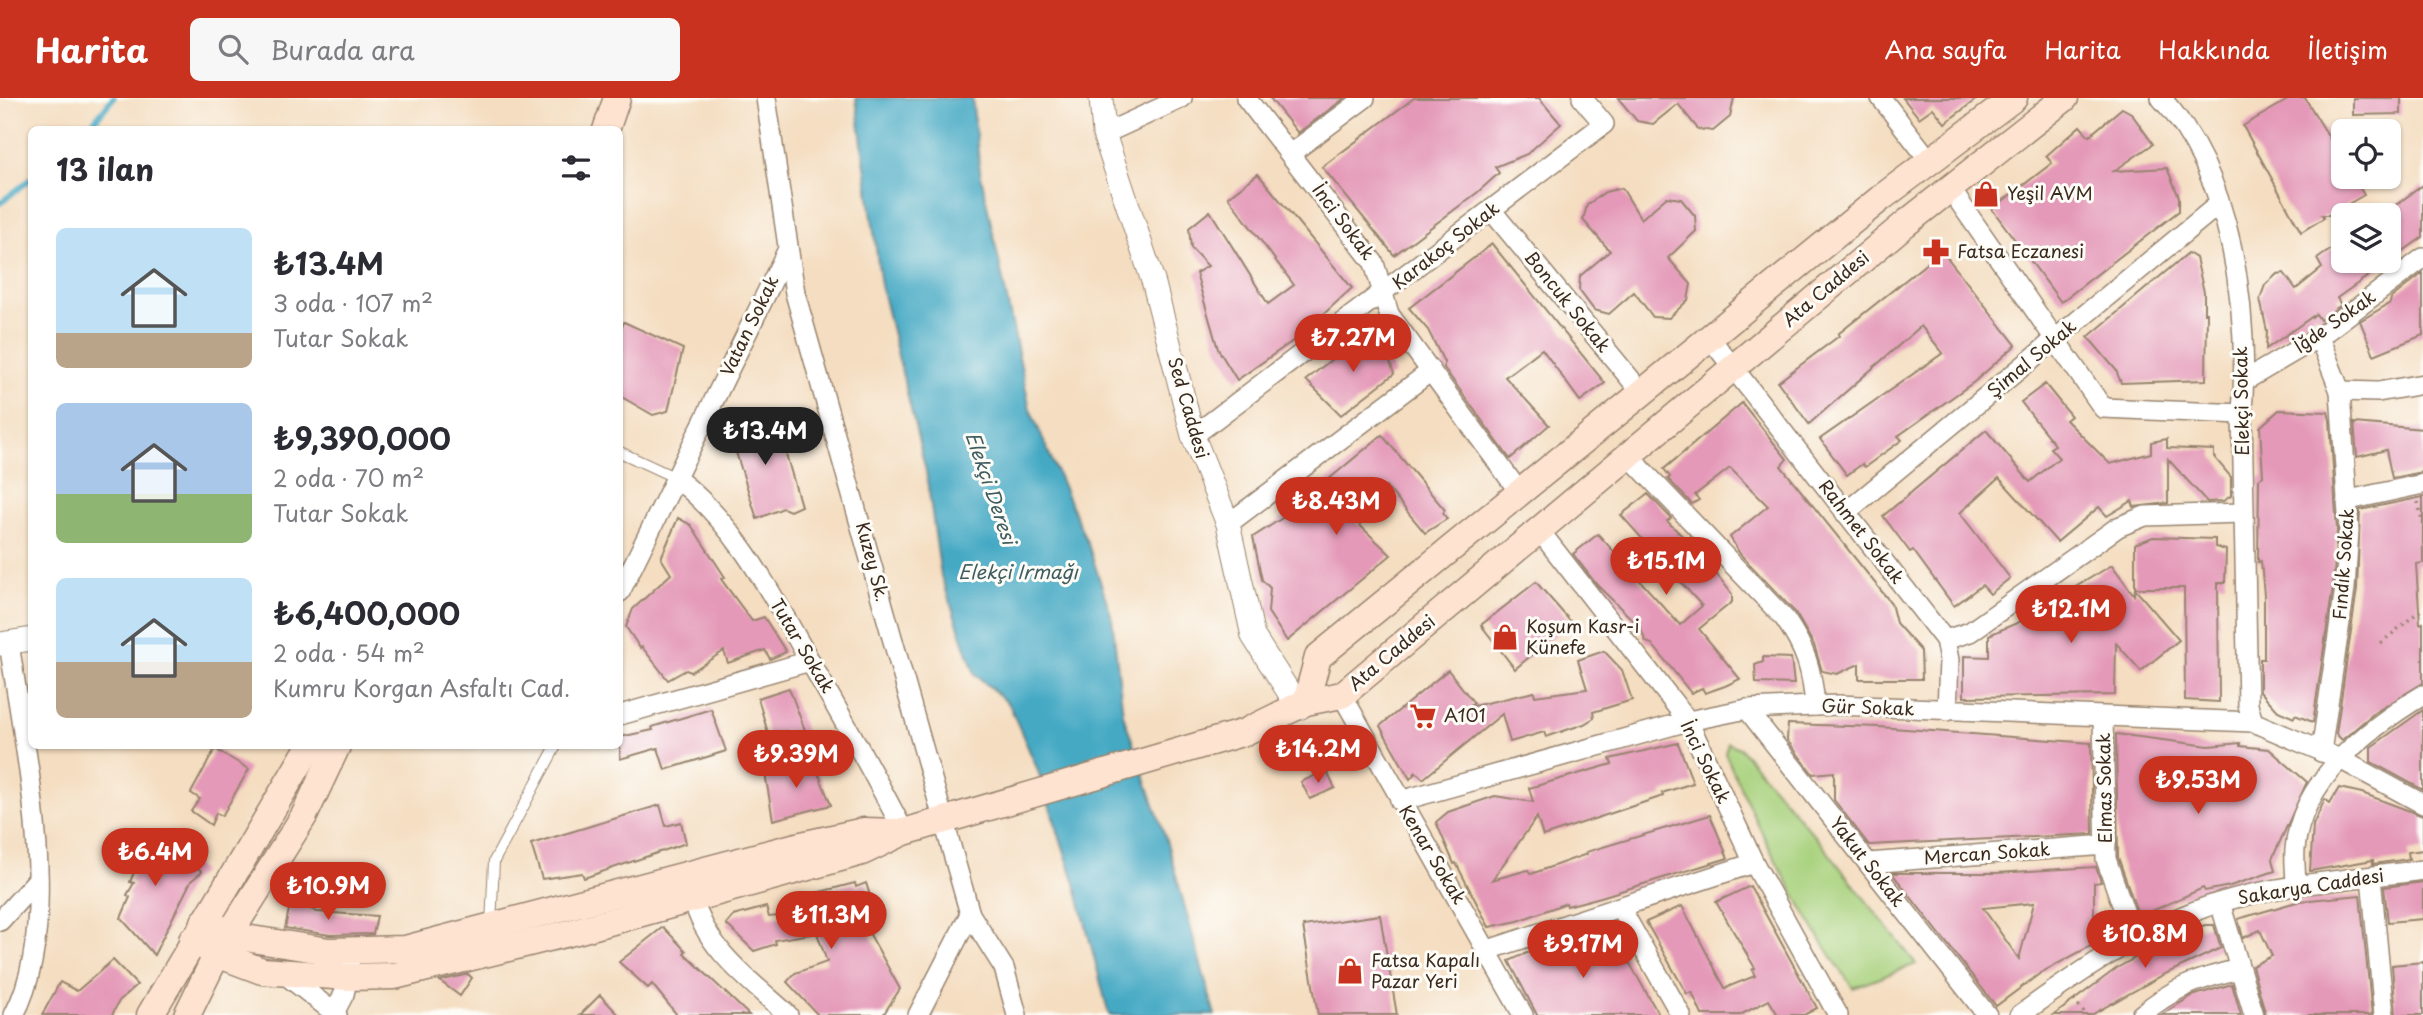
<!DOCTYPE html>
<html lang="tr">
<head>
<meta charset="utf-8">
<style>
  :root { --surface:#fff; --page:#f7f7f7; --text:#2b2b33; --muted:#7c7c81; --accent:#c8321e }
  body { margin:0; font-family:"Playpen Sans",sans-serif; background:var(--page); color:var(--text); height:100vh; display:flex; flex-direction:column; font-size:26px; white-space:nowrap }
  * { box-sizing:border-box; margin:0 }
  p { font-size:23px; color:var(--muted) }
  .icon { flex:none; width:38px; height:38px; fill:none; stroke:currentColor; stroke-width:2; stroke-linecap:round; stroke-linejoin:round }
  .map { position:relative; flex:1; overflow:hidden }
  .drawer { position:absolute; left:28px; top:28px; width:595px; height:623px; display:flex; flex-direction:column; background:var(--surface); border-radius:10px; box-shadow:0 2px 5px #0004 }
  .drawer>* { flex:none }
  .controls { position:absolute; left:2331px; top:21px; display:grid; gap:14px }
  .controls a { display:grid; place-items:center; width:70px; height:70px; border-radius:10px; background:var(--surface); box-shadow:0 2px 5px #0004; font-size:35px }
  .price { position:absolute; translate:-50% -60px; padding:0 16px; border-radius:24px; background:var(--accent); color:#fff; font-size:23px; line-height:46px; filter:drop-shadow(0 2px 4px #0008) }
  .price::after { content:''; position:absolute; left:50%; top:42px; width:21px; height:16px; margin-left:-10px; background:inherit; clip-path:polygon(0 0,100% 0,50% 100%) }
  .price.current { background:#222; color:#fff }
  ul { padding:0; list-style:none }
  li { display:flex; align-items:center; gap:21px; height:175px; padding:0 28px }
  li span { display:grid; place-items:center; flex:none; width:196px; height:140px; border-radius:10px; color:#555 }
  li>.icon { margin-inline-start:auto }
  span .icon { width:84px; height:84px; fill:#fffc; stroke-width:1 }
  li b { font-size:30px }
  h2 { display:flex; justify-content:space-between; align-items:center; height:84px; padding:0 28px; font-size:30px }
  header { display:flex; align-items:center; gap:42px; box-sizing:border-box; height:98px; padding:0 35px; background:var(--accent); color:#fff }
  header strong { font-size:33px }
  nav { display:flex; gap:38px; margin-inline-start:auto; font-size:24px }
  .search { width:490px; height:63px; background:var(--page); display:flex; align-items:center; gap:18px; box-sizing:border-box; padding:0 24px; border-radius:10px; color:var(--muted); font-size:26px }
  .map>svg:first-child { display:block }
</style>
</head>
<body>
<header>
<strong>Harita</strong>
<div class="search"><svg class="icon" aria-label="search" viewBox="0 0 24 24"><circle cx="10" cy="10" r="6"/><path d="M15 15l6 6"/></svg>Burada ara</div>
<nav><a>Ana sayfa</a><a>Harita</a><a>Hakkında</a><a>İletişim</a></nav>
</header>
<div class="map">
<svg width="2423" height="917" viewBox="0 0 2423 917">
  <rect width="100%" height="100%" fill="#fdfcf7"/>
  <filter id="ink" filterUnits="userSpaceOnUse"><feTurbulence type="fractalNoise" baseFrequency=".0143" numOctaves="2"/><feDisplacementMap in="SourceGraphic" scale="14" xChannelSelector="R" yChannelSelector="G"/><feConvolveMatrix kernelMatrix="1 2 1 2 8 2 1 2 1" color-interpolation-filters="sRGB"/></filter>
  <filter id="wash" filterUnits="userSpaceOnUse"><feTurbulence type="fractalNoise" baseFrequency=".00686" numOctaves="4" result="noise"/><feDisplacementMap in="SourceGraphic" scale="28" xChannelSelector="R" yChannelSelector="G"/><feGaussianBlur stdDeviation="1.57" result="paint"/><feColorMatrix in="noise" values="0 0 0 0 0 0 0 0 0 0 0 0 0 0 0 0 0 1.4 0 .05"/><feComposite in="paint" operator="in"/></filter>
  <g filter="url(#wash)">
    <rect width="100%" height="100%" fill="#f4ddc0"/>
    <!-- green -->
    <path fill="#a8d17d" stroke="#727e4e" stroke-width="2" d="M1728 645 1740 650 1820 744 1916 866 1853 890C1801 817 1761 737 1725 655Z"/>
    <!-- water -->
    <polygon fill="#44a9c4" stroke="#406a71" stroke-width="2" points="856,0 972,0 980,73 1030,311 1089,449 1112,520 1123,616 1165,738 1215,917 1109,917 1075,785 1037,670 1009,606 975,576 941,478 926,373 881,188"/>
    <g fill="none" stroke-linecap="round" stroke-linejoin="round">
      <!-- stream -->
      <g stroke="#44a9c4" stroke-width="6">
        <polyline points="87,32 113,0"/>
        <polyline points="0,105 32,80"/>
      </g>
    </g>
    <g id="blocks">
      <!-- building -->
      <g fill="#e499b8" fill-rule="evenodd">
        <polygon points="1270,0 1345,0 1298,35"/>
        <polygon points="1414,0 1539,0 1561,26 1527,56 1495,69 1499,75 1478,94 1394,157 1322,69"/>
        <polygon points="1618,0 1734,0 1730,19 1713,33 1698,31 1678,6 1653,26 1637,23"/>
        <polygon points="1903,0 1978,0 1945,25 1933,10 1919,20"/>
        <polygon points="2291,0 2305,0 2343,62 2343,79 2353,79 2364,97 2329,117 2322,117 2324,120 2301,134 2243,28"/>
        <polygon points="2353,0 2401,0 2401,16 2353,17"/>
        <polygon points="2122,10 2131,15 2153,46 2114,73 2167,70 2179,99 2179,113 2061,204 1992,111 2052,65 2046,58 2080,28 2089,38"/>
        <polygon points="1258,76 1352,190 1300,238 1237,282 1218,251 1196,175 1208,168 1191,150 1189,130 1210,113 1268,206 1294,187 1228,99"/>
        <polygon points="2423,87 2423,139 2337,200 2341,207 2320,222 2316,216 2266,251 2267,233 2260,201 2265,187 2277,176 2284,175 2296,191 2322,170 2317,161 2343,143 2343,163 2389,163 2389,112"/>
        <polygon points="1622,90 1641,121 1667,99 1681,101 1695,118 1696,133 1668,160 1691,186 1688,202 1669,220 1653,219 1634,194 1609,216 1594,212 1579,192 1580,178 1610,153 1583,122 1587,107 1605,94"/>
        <polygon points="1492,146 1605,285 1580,303 1542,251 1505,279 1549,327 1510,361 1444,270 1444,264 1428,232 1409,210"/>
        <polygon points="1942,153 2016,247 1974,284 1898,338 1902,342 1865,369 1862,366 1847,377 1820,341 1943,255 1921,228 1809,326 1778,284 1839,238 1838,236"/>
        <polygon points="2188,155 2196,160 2204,194 2204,215 2207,215 2206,282 2121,285 2116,272 2088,239"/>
        <polygon points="2423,175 2423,237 2374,257 2360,223 2390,205 2391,200"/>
        <polygon points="624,224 683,251 668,313 653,317 620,298 620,235"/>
        <polygon points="1368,232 1389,261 1394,276 1341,317 1306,282"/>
        <polygon points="2045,286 2071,318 2066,322 2110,366 2151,355 2151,344 2167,341 2167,350 2214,352 2214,359 2231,379 2231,398 2223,403 2207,404 2168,361 2168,405 2134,409 2132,403 2107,418 2099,409 2057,444 1999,380 1960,415 2010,480 1990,496 1982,487 1954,508 1913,452 1910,454 1883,418 1986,332 2030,384 2059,360 2050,350 2055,347 2021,304"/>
        <polygon points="1742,305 1787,361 1781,368 1891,505 1896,525 1921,553 1922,581 1859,581 1859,566 1837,576 1822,573 1814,547 1795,514 1740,456 1730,439 1768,408 1730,370 1695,397 1699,402 1692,406 1668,381 1670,379 1664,371"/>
        <polygon points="2279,312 2328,314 2330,322 2337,433 2333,489 2313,624 2295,617 2294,620 2278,613 2260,593 2260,561 2264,561 2264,497 2261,463 2258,464 2259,381 2263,378 2260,329"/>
        <polygon points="775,318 801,408 790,413 783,410 757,421 729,332"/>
        <polygon points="2354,325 2423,331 2423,374 2392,380 2386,352 2357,359"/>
        <polygon points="1382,337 1445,412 1443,415 1447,421 1425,435 1386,388 1351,419 1391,457 1287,543 1268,514 1270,490 1262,482 1253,439 1307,404 1305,401"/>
        <polygon points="1648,396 1671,420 1667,423 1700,455 1732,496 1732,504 1699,531 1740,581 1725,588 1705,595 1702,590 1691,595 1652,546 1646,544 1640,529 1597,487 1573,456 1598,436 1680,527 1702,508 1621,417"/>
        <polygon points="2423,399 2423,465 2416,466 2420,526 2423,525 2423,585 2374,615 2342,642 2336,636 2357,491 2360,412"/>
        <polygon points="678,420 691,427 725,479 721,481 752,523 764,519 786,554 770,561 765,552 728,565 724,553 691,574 686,572 668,582 642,549 640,550 626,529 633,511 671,476 661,460"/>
        <polygon points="2153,439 2215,441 2215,449 2226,452 2225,485 2218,485 2219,604 2185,602 2184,490 2135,490 2135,446"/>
        <polygon points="2112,467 2134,497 2135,491 2179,542 2141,573 2116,545 2115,597 1964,599 1964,558 1989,559 1989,537 2063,505 2059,499"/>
        <polygon points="1536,484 1571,524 1515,571 1481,527"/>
        <polygon points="1604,553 1622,572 1632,602 1593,614 1594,620 1584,626 1546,639 1544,634 1510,644 1502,616 1423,681 1416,674 1410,681 1380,628 1448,572 1474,605 1469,609 1534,594 1535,598 1587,591 1578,562"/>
        <polygon points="1763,559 1791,560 1794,586 1756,585 1755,567 1763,564"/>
        <polygon points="789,590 811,648 794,654 786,633 769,639 758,600"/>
        <polygon points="711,611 726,653 665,672 658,650 620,661 620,639 653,632 652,629"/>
        <polygon points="2423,612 2423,692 2371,664 2371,649"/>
        <polygon points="1788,626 1879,629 2091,645 2093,736 1869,747 1834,702 1834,674 1813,676 1787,642"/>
        <polygon points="2116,636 2209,648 2240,645 2240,648 2269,651 2307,684 2272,761 2275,773 2230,788 2205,793 2203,790 2139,819 2118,759"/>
        <polygon points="1678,645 1693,685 1662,695 1663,698 1543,738 1537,719 1492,782 1528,772 1531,776 1587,756 1586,754 1710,717 1728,760 1601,799 1567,808 1566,805 1518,823 1489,829 1456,765 1454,766 1436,724 1448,714 1495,698 1533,704 1529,690 1612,666 1610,661"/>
        <polygon points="215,651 249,671 222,718 216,715 211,727 191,713 200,701 191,695"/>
        <polygon points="813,662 831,707 773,722 765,675"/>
        <polygon points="1326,672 1335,690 1310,701 1301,684"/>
        <polygon points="2339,690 2362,695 2423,718 2423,752 2408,754 2409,761 2373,766 2373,762 2310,773 2313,727 2325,701 2330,705"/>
        <polygon points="660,707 666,728 681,724 686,745 584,780 582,775 542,781 531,746"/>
        <polygon points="125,740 151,755 162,743 167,749 173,743 202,774 191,783 154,857 121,820 130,799 127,797 134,785 130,784 135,772 110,757"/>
        <path d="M2096 769 2101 784 2094 785V816L2100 817 2102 842 2042 874 1996 908 1892 775H1996ZM2034 805 2019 861 1983 810Z"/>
        <polygon points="2423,784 2423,821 2388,824 2384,789"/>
        <polygon points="855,785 856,789 866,785 877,819 867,820 871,830 867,831 900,891 883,917 818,917 787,884 795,875 827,864 817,835 775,842 776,846 754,853 726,826 733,818 766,809 769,819 810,815 804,798"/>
        <polygon points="1750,788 1817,910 1804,917 1778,917 1769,902 1740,917 1702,917 1692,894 1687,896 1646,824 1682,808 1725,890 1755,878 1752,872 1755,870 1716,804"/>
        <polygon points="2360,797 2372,917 2266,917 2252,868 2272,858 2260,832 2243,840 2238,821 2300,803"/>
        <polygon points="291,802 317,814 377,818 373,836 330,837 285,830"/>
        <polygon points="1380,817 1397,917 1318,917 1303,828"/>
        <polygon points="2205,827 2214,827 2221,850 2163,877 2091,917 2054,917 2117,870 2167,842"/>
        <polygon points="663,829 686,853 684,855 749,917 677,917 652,886 648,890 619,864"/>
        <polygon points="1605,833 1612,834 1659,917 1537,917 1509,863 1543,848 1555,848 1559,854"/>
        <polygon points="113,862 137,887 119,903 112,917 42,917 60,884 77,893"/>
        <polygon points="2423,864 2423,917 2396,917 2392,867"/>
        <polygon points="468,876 472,880 460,898 440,883"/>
        <polygon points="2232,886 2241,917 2161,917 2192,898"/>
        <polygon points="600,897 619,917 580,917"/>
      </g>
    </g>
  </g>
  <g filter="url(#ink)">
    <use href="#blocks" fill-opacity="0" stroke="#98846f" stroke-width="2"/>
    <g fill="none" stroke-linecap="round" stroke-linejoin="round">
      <!-- service casing -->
      <g stroke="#98846f" stroke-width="12">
        <g id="service">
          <polyline points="620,354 676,380"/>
          <polyline points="491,827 494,763 556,648"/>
        </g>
      </g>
      <!-- minor casing -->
      <g stroke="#98846f" stroke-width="22">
        <g id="minor">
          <polyline points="766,0 795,195 970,816 1004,870 1017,917"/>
          <polyline points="1246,0 1374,165 1389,216 1520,395"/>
          <polyline points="1881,0 1930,63"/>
          <path d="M2161 0C2234 78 2249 214 2242 316L2248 607 2253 624"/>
          <polyline points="1104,36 1182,0"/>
          <polyline points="1290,56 1365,0"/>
          <polyline points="1949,89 2103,310 2242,316"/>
          <polyline points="1492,113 1642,295"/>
          <polyline points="2319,239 2340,293 2349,433 2345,490 2321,654"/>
          <polyline points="1710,240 1945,542 1949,562 1947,613"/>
          <polyline points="2244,283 2319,239 2423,160"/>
          <polyline points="2340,293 2378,294 2423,286"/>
          <polyline points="1193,338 1604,26 1582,0"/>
          <path d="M1628 357 1785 521C1806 552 1812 571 1815 608"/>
          <path d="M677 381C734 425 768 489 803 551 838 612 872 672 904 734"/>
          <polyline points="2349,402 2423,386"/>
          <polyline points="1845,415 2219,106"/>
          <polyline points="1228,426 1431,273"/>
          <polyline points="1539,432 1688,623 1754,765 1838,917"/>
          <polyline points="620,494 788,151"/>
          <polyline points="1945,542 1970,534 2118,429 2145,418 2243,415"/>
          <path d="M9 545C24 649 64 823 14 917"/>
          <polyline points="1342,597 1523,917"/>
          <polyline points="1747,611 1987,917"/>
          <polyline points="620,617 810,563"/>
          <polyline points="2103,619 2106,761 2134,841"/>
          <polyline points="1400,703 1688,623 1747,611 1837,607 2253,624 2340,661 2423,706"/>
          <polyline points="1868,765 2106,747"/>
          <polyline points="2371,779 2384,917"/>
          <path d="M2296 789C2296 776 2294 763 2295 751 2301 681 2369 630 2423 597"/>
          <path d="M693 800C705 851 751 883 788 917"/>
          <polyline points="2220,805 2254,917"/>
          <polyline points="1621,811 1681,917"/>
          <polyline points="0,823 38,781"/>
          <polyline points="1488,852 1754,765"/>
          <polyline points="282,874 337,917"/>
          <polyline points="333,917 344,896 350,869"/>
          <polyline points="918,917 970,816"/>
          <path d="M2020 917C2082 872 2145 828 2218 805 2284 785 2356 781 2423 772"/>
          <path d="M2141 917C2174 889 2198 881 2239 871"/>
        </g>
      </g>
      <!-- tertiary casing -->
      <g stroke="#98846f" stroke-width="25">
        <g id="tertiary">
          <polyline points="1101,0 1104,36 1154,186 1193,338 1228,426 1253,538 1299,610"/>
          <polyline points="0,546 32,541"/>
        </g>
      </g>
      <!-- secondary casing -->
      <g stroke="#98846f" stroke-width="29">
        <g id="secondary">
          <polyline points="606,32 617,0"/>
          <polyline points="1306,604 1318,559 1881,100 2014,0"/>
          <polyline points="204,824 245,840 329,853 405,851 793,749 864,733 900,734"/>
          <polyline points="192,842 217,856 262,873 348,879 395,878 573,834 862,754 904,734 1245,634 1306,604 1342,597 1905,126 2065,0"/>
          <polyline points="150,917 310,648"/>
          <polyline points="187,917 217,856 304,718 337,648"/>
        </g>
      </g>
      <!-- path -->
      <g stroke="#98846f" stroke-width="3.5" stroke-dasharray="2 5" stroke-linecap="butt">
        <polyline points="2418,404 2423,426"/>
        <polyline points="2381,545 2423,510"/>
        <polyline points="2074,902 2086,917"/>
      </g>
      <!-- service -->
      <use href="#service" stroke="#fff" stroke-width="10"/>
      <!-- minor -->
      <use href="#minor" stroke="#fff" stroke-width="19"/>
      <!-- tertiary -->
      <use href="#tertiary" stroke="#fff" stroke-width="23"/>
      <!-- secondary -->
      <use href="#secondary" stroke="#fee3d1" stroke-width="26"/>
    </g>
  </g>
  <!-- icons -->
  <defs>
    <g id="shop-bare" transform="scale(2.1)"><path d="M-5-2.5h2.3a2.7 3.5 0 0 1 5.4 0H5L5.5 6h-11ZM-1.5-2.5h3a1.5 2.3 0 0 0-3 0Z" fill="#c8321e" stroke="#fdfcf7" stroke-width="2.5" paint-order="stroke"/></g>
    <g id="pharmacy-bare" transform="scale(2.1)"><path d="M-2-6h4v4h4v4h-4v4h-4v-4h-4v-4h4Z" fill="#c8321e" stroke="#fdfcf7" stroke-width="2.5" paint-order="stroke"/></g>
    <g id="supermarket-bare" transform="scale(2.1)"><path d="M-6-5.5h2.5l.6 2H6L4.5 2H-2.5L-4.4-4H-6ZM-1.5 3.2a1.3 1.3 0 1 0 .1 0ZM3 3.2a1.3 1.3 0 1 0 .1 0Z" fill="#c8321e" stroke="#fdfcf7" stroke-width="2.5" paint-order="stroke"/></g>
  </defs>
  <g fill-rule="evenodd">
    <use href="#shop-bare" x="1986" y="96"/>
    <use href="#pharmacy-bare" x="1936" y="154"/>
    <use href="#shop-bare" x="1505" y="539"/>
    <use href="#supermarket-bare" x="1423" y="618"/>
    <use href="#shop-bare" x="1350" y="873"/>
  </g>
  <g text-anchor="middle" stroke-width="6" stroke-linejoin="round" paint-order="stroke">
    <!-- poi labels -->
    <g font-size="18" fill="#3b2a1e" stroke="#fdfcf7" text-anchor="start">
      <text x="2007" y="102">Yeşil AVM</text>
      <text x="1957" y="160">Fatsa Eczanesi</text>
      <text x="1526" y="535">Koşum Kasr-i<tspan x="1526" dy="21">Künefe</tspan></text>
      <text x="1444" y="624">A101</text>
      <text x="1371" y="869">Fatsa Kapalı<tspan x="1371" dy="21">Pazar Yeri</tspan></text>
    </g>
    <!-- street labels -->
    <g font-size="18" fill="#3b2a1e" stroke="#fdfcf7">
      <text transform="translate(1343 124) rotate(53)" y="6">İnci Sokak</text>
      <text transform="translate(1446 148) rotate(-38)" y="6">Karakoç Sokak</text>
      <text transform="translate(1826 191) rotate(-40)" y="6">Ata Caddesi</text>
      <text transform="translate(1567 204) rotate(51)" y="6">Boncuk Sokak</text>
      <text transform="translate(2335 224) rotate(-35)" y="6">İğde Sokak</text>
      <text transform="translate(750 228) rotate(-64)" y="6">Vatan Sokak</text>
      <text transform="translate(2032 261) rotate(-40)" y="6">Şimal Sokak</text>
      <text transform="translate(2242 303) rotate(-91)" y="6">Elekçi Sokak</text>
      <text transform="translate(1188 310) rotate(74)" y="6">Sed Caddesi</text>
      <text transform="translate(1861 434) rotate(52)" y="6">Rahmet Sokak</text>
      <text transform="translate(872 464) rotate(75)" y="6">Kuzey Sk.</text>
      <text transform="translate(2344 466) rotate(-86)" y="6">Fındık Sokak</text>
      <text transform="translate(802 548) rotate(59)" y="6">Tutar Sokak</text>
      <text transform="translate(1392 555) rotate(-40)" y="6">Ata Caddesi</text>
      <text transform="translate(1868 610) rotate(2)" y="6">Gür Sokak</text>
      <text transform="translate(1705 664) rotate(64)" y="6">İnci Sokak</text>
      <text transform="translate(2105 690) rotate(-91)" y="6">Elmas Sokak</text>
      <text transform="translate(1987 756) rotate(-4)" y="6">Mercan Sokak</text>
      <text transform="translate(1432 757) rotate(59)" y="6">Kenar Sokak</text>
      <text transform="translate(1867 764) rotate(52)" y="6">Yakut Sokak</text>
      <text transform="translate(2311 789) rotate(-9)" y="6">Sakarya Caddesi</text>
    </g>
    <!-- water labels -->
    <g font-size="19" font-style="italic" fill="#3f5d60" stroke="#fdfcf7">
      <text transform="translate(991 390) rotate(71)" y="7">Elekçi Deresi</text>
      <text x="1018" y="481">Elekçi Irmağı</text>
    </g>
  </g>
</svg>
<div class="controls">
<a><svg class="icon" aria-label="locate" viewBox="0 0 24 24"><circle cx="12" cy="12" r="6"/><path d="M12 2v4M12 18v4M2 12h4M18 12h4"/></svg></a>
<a><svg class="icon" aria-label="layers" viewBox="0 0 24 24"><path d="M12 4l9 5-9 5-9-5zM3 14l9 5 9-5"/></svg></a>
</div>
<b class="price" style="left:1353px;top:276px">₺7.27M</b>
<b class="price current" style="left:765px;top:369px">₺13.4M</b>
<b class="price" style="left:1336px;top:439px">₺8.43M</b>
<b class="price" style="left:1666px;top:499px">₺15.1M</b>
<b class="price" style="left:2071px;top:547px">₺12.1M</b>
<b class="price" style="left:1318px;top:687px">₺14.2M</b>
<b class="price" style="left:796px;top:692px">₺9.39M</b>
<b class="price" style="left:2198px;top:718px">₺9.53M</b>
<b class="price" style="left:155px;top:790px">₺6.4M</b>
<b class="price" style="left:328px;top:824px">₺10.9M</b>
<b class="price" style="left:831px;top:853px">₺11.3M</b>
<b class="price" style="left:2145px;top:872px">₺10.8M</b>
<b class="price" style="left:1583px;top:882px">₺9.17M</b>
<section class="drawer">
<h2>13 ilan<svg class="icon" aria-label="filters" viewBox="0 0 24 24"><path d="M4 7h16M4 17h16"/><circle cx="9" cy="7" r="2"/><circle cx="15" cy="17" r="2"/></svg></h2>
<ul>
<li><span style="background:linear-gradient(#bfe0f5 75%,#b9a48a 0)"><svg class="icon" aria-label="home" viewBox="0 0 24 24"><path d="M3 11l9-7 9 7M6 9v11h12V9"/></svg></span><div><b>₺13.4M</b><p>3 oda · 107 m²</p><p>Tutar Sokak</p></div></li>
<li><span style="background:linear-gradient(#a9c7e8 65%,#8fb573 0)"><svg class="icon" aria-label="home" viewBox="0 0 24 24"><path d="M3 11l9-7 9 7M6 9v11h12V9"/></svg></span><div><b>₺9,390,000</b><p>2 oda · 70 m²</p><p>Tutar Sokak</p></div></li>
<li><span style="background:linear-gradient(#bfe0f5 60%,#b9a48a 0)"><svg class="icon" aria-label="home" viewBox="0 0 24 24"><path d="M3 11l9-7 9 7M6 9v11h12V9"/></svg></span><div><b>₺6,400,000</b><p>2 oda · 54 m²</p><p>Kumru Korgan Asfaltı Cad.</p></div></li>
</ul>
</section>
</div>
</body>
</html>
